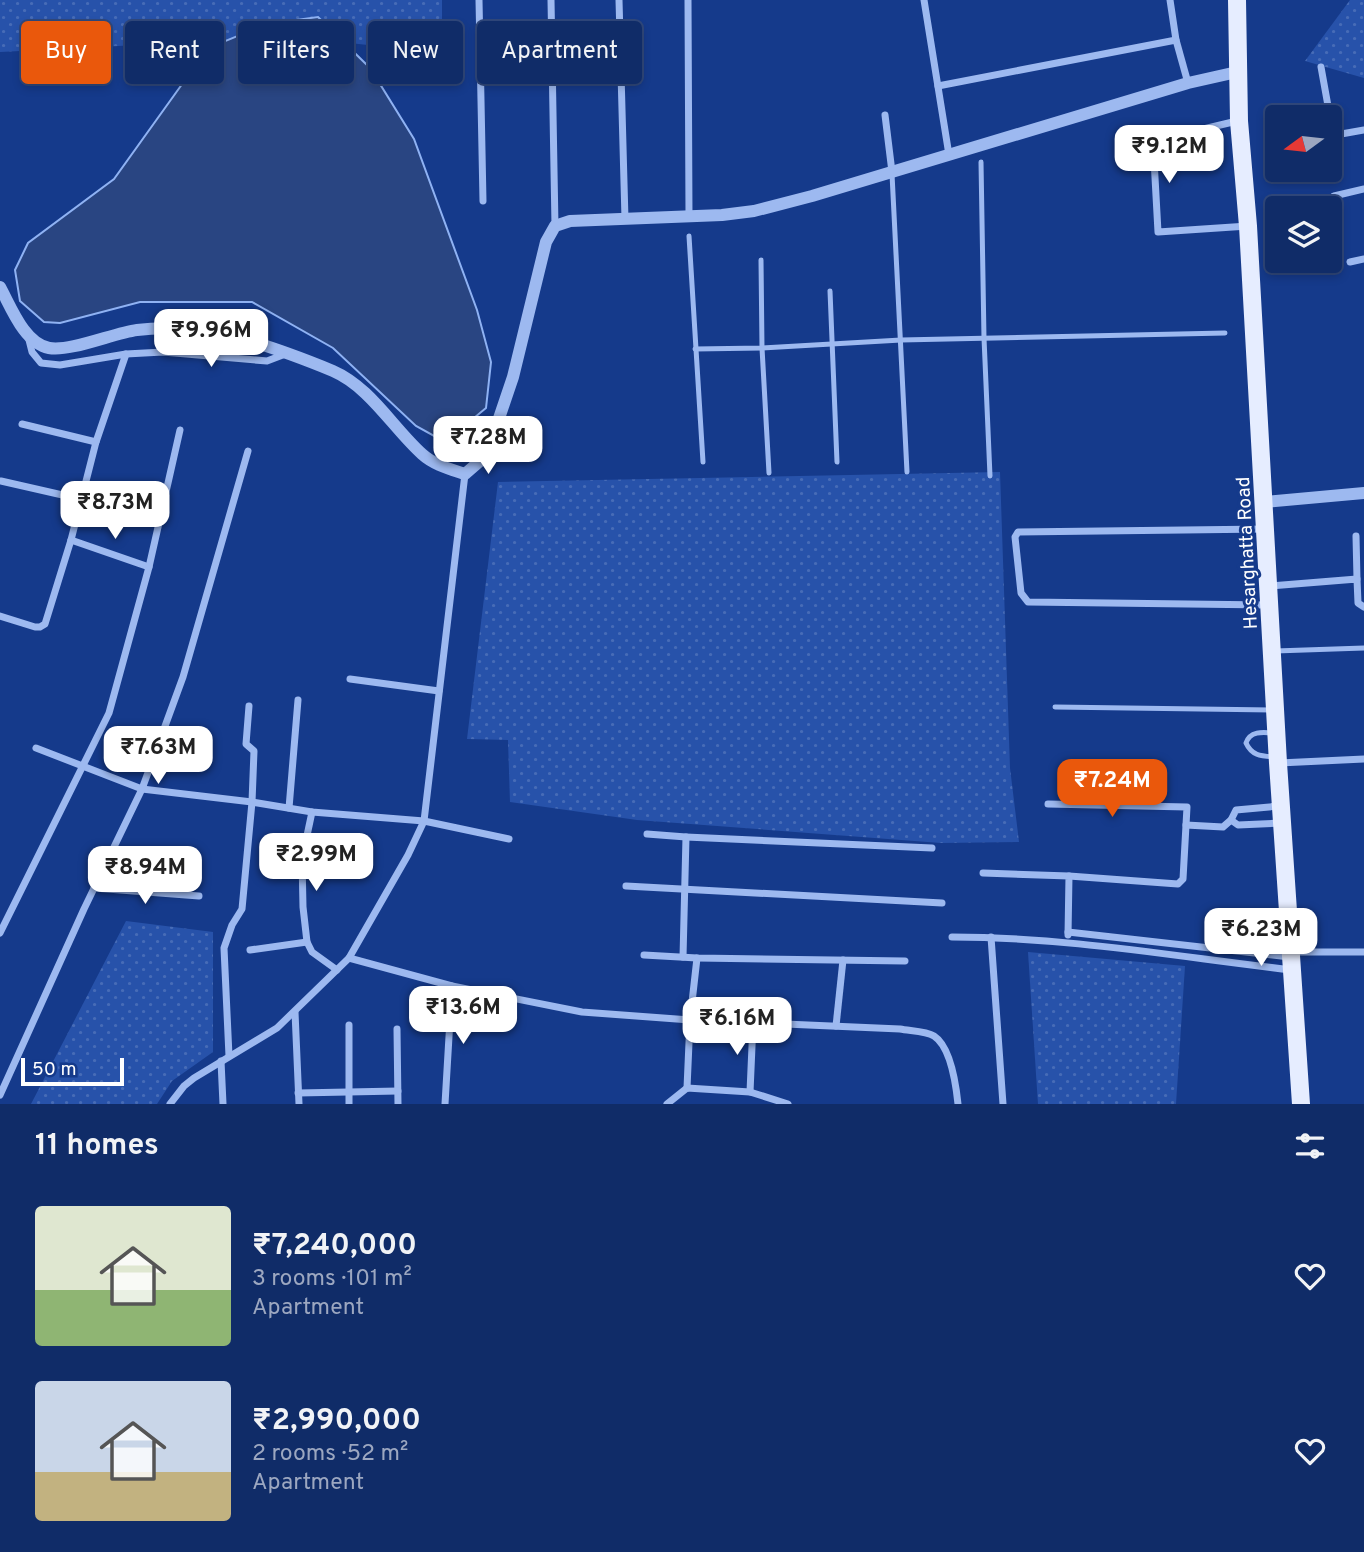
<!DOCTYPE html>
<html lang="en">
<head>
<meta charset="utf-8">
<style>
  :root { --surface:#102c68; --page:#1e3871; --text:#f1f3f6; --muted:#9ca7c0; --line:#30487c; --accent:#ea580c }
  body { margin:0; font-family:Overpass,sans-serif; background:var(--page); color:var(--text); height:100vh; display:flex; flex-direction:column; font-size:26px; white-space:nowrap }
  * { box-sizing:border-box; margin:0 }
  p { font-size:23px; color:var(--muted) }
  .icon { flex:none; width:38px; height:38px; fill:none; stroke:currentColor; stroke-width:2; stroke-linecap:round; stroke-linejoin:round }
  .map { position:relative; height:1104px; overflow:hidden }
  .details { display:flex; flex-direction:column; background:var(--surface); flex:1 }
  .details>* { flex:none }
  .top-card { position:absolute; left:21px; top:21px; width:700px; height:63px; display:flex; gap:14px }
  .needle { width:46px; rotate:255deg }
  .tools { position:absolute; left:1265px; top:105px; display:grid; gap:14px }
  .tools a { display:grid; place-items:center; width:77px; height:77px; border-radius:7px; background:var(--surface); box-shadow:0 4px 10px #0003,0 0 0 2px var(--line); font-size:35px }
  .scale { position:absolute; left:21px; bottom:18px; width:103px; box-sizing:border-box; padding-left:7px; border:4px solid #fff; border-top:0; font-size:19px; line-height:24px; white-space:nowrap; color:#fff; -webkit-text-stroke:5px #153a8b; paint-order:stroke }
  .price { position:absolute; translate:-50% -60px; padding:0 16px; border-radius:14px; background:#fff; color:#222; font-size:23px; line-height:46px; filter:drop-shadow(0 2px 4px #0008) }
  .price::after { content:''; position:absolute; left:50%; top:42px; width:21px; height:16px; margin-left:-10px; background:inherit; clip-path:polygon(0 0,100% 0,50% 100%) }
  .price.on { background:var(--accent); color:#fff }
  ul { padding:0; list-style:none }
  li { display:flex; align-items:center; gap:21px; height:175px; padding:0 35px }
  li span { display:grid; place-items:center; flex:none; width:196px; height:140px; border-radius:7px; color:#555 }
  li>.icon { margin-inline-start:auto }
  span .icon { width:84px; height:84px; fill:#fffc; stroke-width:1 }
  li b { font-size:30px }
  h2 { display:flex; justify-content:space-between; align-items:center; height:84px; padding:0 35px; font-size:30px }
  .chip { padding:0 24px; border-radius:7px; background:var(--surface); box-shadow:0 4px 10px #0003,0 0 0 2px var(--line); font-size:24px; line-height:63px }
  .chip.on { background:var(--accent); color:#fff }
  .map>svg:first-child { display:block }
</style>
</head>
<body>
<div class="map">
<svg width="1364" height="1104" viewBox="0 0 1364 1104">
  <defs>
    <pattern id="grass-dots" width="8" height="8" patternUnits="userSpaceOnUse" patternTransform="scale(1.75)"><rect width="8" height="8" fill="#2752aa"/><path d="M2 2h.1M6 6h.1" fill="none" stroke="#476cb7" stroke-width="1.8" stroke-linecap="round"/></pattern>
  </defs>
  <rect width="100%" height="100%" fill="#153a8b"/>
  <!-- grass -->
  <g fill="url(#grass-dots)">
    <polygon points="0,0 442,0 442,53 294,37 0,52"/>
    <polygon points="1350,0 1364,0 1364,78 1305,61"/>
    <polygon points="1000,472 1010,768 1019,842 941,843 637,820 510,802 508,740 467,739 498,482"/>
    <polygon points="126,921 213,932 213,1052 172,1081 157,1104 31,1104"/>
    <polygon points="1028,952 1185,966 1176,1104 1038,1104"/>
  </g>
  <!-- water -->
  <polygon fill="#294582" stroke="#8fb2f3" stroke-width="2" points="318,17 370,68 414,139 477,310 491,362 486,408 445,442 416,426 333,348 252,302 140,302 60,323 44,322 20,301 15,270 28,243 114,179 208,48 267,24"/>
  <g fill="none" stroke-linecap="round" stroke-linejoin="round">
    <!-- service -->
    <g stroke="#9db9f0" stroke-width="5">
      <polyline points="981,162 984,338 990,476"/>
      <polyline points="892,174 907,472"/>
      <polyline points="689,236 703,462"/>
      <polyline points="761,260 762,348 769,473"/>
      <polyline points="830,291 837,462"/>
      <polyline points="695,349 762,348 901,340 1225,333"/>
      <polyline points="1275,651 1364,648"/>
      <polyline points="1055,707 1272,710"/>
      <path d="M1273 733C1262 732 1250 731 1246 743 1252 756 1261 756 1275 757"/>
    </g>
    <!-- minor -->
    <g stroke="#9db9f0" stroke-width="7">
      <polyline points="479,0 483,201"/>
      <polyline points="551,0 555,226"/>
      <polyline points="619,0 625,219"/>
      <polyline points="688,0 689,215"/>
      <polyline points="924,0 949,155"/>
      <polyline points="1176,40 1188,83"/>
      <polyline points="1321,67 1330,117"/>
      <polyline points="938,86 1176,40 1170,0"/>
      <polyline points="885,115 892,172"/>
      <polyline points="1237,121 1153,141 1158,232 1248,226"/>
      <polyline points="1330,136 1364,130"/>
      <polyline points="1334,196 1364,189"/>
      <polyline points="1350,262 1364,259"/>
      <polyline points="126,354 163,352 267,361 288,353"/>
      <polyline points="22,424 96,442"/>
      <polyline points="1,481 80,499"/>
      <polyline points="1266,529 1018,532 1015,537 1021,593 1028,602 1268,605"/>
      <polyline points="1356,536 1357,579"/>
      <polyline points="71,540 149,567"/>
      <polyline points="1270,586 1357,579 1358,603 1364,607"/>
      <polyline points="0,616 35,627 40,627 45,624 71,540 96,442 126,354 60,365 41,363 32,352 28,336"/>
      <polyline points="350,679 439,691"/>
      <polyline points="36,748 142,789 252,802 312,812 424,821 509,839"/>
      <polyline points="1279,763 1364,759"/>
      <polyline points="1048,804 1187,807 1186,825"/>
      <polyline points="289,808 298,700"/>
      <polyline points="312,812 302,859 303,907 307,942 312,952 337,970"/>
      <polyline points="1231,820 1238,825 1281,823"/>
      <polyline points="647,834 686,837 683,957"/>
      <polyline points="686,837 932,848"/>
      <polyline points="983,873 1069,876 1068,935"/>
      <polyline points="1069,876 1178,884 1183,879 1186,825 1223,827 1231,820 1236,810 1279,806"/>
      <polyline points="626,886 942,903"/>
      <polyline points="94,888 199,896"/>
      <polyline points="1068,932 1290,957"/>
      <polyline points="0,933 109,713 149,567 180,430"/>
      <path d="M952 937C1066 937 1179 957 1292 970"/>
      <polyline points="991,937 1003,1104"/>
      <polyline points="250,950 307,942"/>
      <polyline points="1293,952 1364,952"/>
      <polyline points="644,955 697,958 905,961"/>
      <path d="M349 958 452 986 582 1012 690 1020 900 1029C910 1031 926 1031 934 1036 951 1047 956 1085 958 1104"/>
      <polyline points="295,1012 299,1104"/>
      <polyline points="836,1026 843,960"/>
      <polyline points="397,1029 398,1104"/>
      <polyline points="229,1056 224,948 232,925 242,909 252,802 254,751 246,744 249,706"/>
      <polyline points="221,1061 223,1104"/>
      <polyline points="687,1088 690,1020 697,958"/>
      <polyline points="750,1092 753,1023"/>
      <polyline points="298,1093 398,1091"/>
      <polyline points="0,1095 84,909 142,789 183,677 248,451"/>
      <polyline points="170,1104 184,1086 194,1078 277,1028 349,958 408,855 424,821 465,474"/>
      <polyline points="349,1104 349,1025"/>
      <polyline points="445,1104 452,986"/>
      <polyline points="667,1104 687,1088 750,1092 788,1104"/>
    </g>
    <!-- tertiary -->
    <g stroke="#9db9f0" stroke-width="12">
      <path d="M0 287C11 307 24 343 49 348 70 352 114 333 137 330 204 321 272 346 333 371 370 387 393 428 422 454 434 465 450 469 465 474L480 461 489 448 513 377 546 242 555 226 570 221 722 215 754 211 812 196 1188 83 1237 72"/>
      <polyline points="1264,502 1364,493"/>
    </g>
    <!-- primary -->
    <polyline stroke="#e6edff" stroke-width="18" points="1237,0 1239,121 1248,226 1278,763 1301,1104"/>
  </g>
  <g text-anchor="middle" stroke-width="6" stroke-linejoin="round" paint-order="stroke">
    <!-- street labels -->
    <g font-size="19" fill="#fff" stroke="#153a8b">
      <text transform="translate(1246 553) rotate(-93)" y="7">Hesarghatta Road</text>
    </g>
  </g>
</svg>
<div class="tools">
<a><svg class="needle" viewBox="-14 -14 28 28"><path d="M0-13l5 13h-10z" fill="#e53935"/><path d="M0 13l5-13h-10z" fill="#9ca7c0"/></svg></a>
<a><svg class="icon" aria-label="layers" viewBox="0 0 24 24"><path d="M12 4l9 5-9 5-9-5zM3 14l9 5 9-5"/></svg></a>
</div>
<div class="scale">50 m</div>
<b class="price" style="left:1169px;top:185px">₹9.12M</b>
<b class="price" style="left:211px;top:369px">₹9.96M</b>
<b class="price" style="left:488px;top:476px">₹7.28M</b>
<b class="price" style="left:115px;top:541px">₹8.73M</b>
<b class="price" style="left:158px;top:786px">₹7.63M</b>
<b class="price on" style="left:1112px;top:819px">₹7.24M</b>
<b class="price" style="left:316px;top:893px">₹2.99M</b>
<b class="price" style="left:145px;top:906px">₹8.94M</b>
<b class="price" style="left:1261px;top:968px">₹6.23M</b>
<b class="price" style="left:463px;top:1046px">₹13.6M</b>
<b class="price" style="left:737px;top:1057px">₹6.16M</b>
<div class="top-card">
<a class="chip on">Buy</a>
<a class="chip">Rent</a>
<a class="chip">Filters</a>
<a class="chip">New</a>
<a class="chip">Apartment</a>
</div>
</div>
<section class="details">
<h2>11 homes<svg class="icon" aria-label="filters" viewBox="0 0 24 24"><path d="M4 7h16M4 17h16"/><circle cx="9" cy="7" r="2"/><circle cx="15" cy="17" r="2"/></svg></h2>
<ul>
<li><span style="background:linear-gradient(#dfe7d0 60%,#8fb573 0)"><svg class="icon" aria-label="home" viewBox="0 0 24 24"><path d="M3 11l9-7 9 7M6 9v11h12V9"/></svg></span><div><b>₹7,240,000</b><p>3 rooms · 101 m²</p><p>Apartment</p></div><svg class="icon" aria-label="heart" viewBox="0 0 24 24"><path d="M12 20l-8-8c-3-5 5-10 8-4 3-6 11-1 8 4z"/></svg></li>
<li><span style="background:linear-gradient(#c9d6e8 65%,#c2b280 0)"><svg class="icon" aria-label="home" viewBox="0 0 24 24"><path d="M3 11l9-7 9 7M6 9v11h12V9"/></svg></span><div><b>₹2,990,000</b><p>2 rooms · 52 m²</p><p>Apartment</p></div><svg class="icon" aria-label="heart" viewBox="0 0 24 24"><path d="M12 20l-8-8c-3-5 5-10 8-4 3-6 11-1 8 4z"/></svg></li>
</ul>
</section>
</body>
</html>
